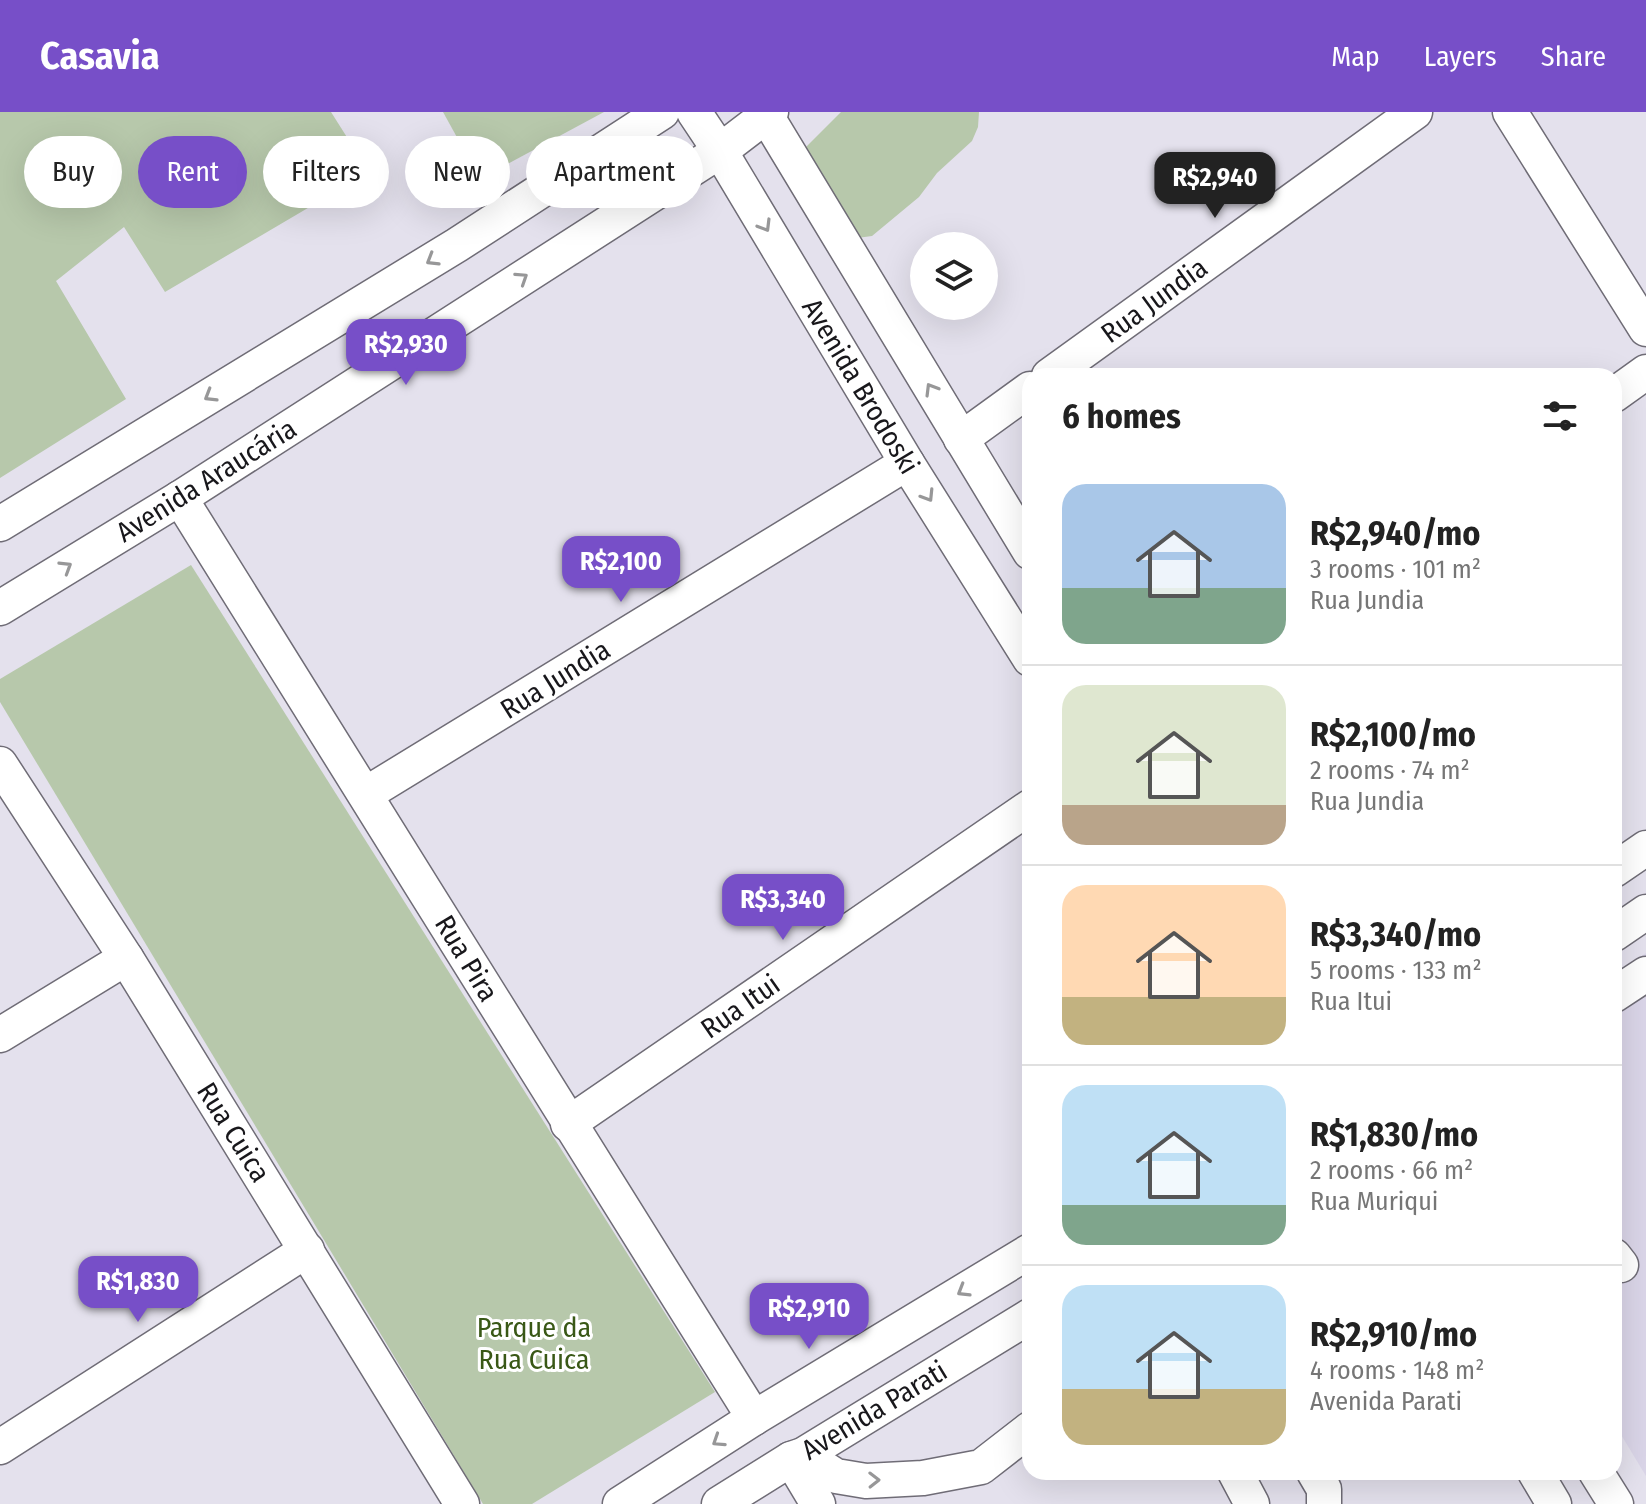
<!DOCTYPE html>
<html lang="en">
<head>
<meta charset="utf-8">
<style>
  :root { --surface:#fff; --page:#f2f2f2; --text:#222; --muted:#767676; --line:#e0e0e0; --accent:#774fc8 }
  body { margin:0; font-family:"Fira Sans Condensed",sans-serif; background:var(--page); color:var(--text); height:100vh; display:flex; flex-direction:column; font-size:30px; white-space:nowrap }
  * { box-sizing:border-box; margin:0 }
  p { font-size:26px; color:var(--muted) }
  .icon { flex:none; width:44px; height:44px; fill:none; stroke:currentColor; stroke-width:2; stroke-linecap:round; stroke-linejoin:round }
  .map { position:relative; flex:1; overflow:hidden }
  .sheet { position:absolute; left:1022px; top:256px; width:600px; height:1112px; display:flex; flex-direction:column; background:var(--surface); border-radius:24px; box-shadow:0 8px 32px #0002 }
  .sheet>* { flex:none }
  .banner { position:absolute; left:24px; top:24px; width:760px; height:72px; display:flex; gap:16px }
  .controls { position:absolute; left:910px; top:120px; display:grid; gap:16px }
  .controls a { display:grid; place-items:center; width:88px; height:88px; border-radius:50%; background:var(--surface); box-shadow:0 8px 32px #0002; font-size:40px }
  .price { position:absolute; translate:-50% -68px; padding:0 18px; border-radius:16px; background:var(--accent); color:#fff; font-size:26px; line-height:52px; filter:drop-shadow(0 2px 4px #0008) }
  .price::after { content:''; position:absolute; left:50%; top:48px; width:24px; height:18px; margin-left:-12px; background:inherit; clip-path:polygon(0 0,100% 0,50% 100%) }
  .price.active { background:#222; color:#fff }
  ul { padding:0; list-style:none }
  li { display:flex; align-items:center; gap:24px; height:200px; padding:0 40px }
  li+li { border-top:2px solid var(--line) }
  li span { display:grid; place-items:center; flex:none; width:224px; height:160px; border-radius:24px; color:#555 }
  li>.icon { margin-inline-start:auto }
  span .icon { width:96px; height:96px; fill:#fffc; stroke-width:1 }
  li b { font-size:34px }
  h2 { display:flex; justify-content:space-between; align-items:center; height:96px; padding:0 40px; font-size:34px }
  .pill { padding:0 28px; border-radius:36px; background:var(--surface); box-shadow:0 8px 32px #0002; font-size:28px; line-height:72px }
  .pill.active { background:var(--accent); color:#fff }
  header { display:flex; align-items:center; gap:48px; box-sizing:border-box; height:112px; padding:0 40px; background:var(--accent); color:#fff }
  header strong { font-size:38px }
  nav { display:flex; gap:44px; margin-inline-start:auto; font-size:28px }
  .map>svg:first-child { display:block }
</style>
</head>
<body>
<header>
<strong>Casavia</strong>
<nav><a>Map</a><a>Layers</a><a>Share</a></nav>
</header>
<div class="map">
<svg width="1646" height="1392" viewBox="0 0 1646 1392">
  <rect width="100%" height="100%" fill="#e4e1ed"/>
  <!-- built -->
  <polygon fill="#dad5e8" points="1646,841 1646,1364 1614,1311 1614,863"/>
  <!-- green -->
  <g fill="#b7c8ab">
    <polygon points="0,0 331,0 369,60 165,180 124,115 56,169 126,287 0,366"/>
    <polygon points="443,0 604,0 480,67"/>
    <polygon points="841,0 979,0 978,15 972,29 937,61 919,85 872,124 857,126 802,39"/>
    <polygon points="191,453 715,1280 532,1392 483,1392 0,590 0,567"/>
  </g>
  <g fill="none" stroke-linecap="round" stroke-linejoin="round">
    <!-- minor casing -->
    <g stroke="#6f6c76" stroke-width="37">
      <g id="minor">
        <polyline points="694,0 720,39 907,351 1030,547"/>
        <polyline points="764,0 1030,440"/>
        <polyline points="1510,0 1646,217"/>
        <polyline points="1049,264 1415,0"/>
        <polyline points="1614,283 1646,260"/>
        <polyline points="961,327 1030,277"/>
        <path d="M180 386C372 692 561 1001 754 1306"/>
        <polyline points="0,412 457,133 662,0"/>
        <polyline points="0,496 180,386 720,39 771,0"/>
        <polyline points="0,652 126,846 462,1392"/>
        <polyline points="366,682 907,351"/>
        <polyline points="1614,758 1646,736"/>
        <polyline points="1614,822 1646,800"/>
        <polyline points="1614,883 1646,862"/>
        <polyline points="0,923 126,846"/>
        <polyline points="568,1012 1030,695"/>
        <polyline points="1614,1144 1621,1153"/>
        <polyline points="0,1335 307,1138"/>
        <polyline points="803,1343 836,1364 866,1369 923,1366 981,1355 1030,1317"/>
        <polyline points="791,1347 818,1392"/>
        <polyline points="1235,1360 1252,1392"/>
        <polyline points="1314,1360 1324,1377 1324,1392"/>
        <polyline points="1535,1360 1554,1392"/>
        <polyline points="1596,1360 1616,1392"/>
        <polyline points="620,1392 754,1306 1030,1139"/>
        <polyline points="719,1392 791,1347 803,1343 1030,1204"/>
      </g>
    </g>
    <!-- minor -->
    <use href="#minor" stroke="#fff" stroke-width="34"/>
  </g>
  <!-- one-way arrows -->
  <defs><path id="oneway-chevron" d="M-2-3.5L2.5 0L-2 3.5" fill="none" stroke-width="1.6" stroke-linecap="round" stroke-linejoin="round" transform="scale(2)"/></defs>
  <g stroke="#979798">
    <use href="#oneway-chevron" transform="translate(765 114) rotate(59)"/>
    <use href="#oneway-chevron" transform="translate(432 148) rotate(149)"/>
    <use href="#oneway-chevron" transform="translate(522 166) rotate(-33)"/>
    <use href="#oneway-chevron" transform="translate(931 277) rotate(-121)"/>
    <use href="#oneway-chevron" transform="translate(210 284) rotate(149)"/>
    <use href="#oneway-chevron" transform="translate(928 384) rotate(58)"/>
    <use href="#oneway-chevron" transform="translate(66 455) rotate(-32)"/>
    <use href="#oneway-chevron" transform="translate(963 1179) rotate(149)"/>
    <use href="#oneway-chevron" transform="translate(718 1329) rotate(147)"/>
    <use href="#oneway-chevron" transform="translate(874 1368) rotate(-1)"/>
  </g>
  <g text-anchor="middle" stroke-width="6" stroke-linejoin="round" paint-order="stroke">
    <!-- street labels -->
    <g font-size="28" fill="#18171b" stroke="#fff">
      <text transform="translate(1154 188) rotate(-36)" y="10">Rua Jundia</text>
      <text transform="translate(861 274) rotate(59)" y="10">Avenida Brodoski</text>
      <text transform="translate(206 368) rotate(-32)" y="10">Avenida Araucária</text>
      <text transform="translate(555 567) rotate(-32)" y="10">Rua Jundia</text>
      <text transform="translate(467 846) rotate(59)" y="10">Rua Pira</text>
      <text transform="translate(740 894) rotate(-35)" y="10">Rua Itui</text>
      <text transform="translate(234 1020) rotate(58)" y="10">Rua Cuica</text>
      <text transform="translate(874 1298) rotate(-31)" y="10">Avenida Parati</text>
    </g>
    <!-- park labels -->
    <g font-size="28" fill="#395816" stroke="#fff">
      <text x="534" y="1225">Parque da<tspan x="534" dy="32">Rua Cuica</tspan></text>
    </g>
  </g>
</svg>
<div class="controls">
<a><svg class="icon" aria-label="layers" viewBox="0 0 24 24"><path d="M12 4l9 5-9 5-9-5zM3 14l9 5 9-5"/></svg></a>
</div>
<b class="price active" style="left:1215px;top:108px">R$2,940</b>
<b class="price" style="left:406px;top:275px">R$2,930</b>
<b class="price" style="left:621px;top:492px">R$2,100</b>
<b class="price" style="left:783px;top:830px">R$3,340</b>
<b class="price" style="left:138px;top:1212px">R$1,830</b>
<b class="price" style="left:809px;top:1239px">R$2,910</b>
<div class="banner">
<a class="pill">Buy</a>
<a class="pill active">Rent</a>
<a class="pill">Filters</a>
<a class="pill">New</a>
<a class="pill">Apartment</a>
</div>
<section class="sheet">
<h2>6 homes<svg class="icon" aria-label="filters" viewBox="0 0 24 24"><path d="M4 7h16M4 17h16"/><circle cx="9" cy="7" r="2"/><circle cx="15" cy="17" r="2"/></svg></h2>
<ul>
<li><span style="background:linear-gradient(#a9c7e8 65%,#7fa58c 0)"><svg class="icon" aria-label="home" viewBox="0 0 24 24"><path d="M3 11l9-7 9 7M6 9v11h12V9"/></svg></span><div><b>R$2,940/mo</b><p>3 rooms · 101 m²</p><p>Rua Jundia</p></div></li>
<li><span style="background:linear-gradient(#dfe7d0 75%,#b9a48a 0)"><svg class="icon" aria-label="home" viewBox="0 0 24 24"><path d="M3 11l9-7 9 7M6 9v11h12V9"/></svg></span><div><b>R$2,100/mo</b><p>2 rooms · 74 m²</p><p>Rua Jundia</p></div></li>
<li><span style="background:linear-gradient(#ffd9b3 70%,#c2b280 0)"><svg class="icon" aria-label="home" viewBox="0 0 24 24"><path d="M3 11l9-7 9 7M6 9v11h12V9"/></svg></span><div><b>R$3,340/mo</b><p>5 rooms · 133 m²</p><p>Rua Itui</p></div></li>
<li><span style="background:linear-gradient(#bfe0f5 75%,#7fa58c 0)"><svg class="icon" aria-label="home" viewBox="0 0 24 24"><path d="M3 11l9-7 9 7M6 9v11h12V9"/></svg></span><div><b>R$1,830/mo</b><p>2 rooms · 66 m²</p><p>Rua Muriqui</p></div></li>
<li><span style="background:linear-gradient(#bfe0f5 65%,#c2b280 0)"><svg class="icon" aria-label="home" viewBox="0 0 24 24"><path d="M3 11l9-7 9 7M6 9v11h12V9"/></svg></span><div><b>R$2,910/mo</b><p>4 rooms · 148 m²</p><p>Avenida Parati</p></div></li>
</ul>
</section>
</div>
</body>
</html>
